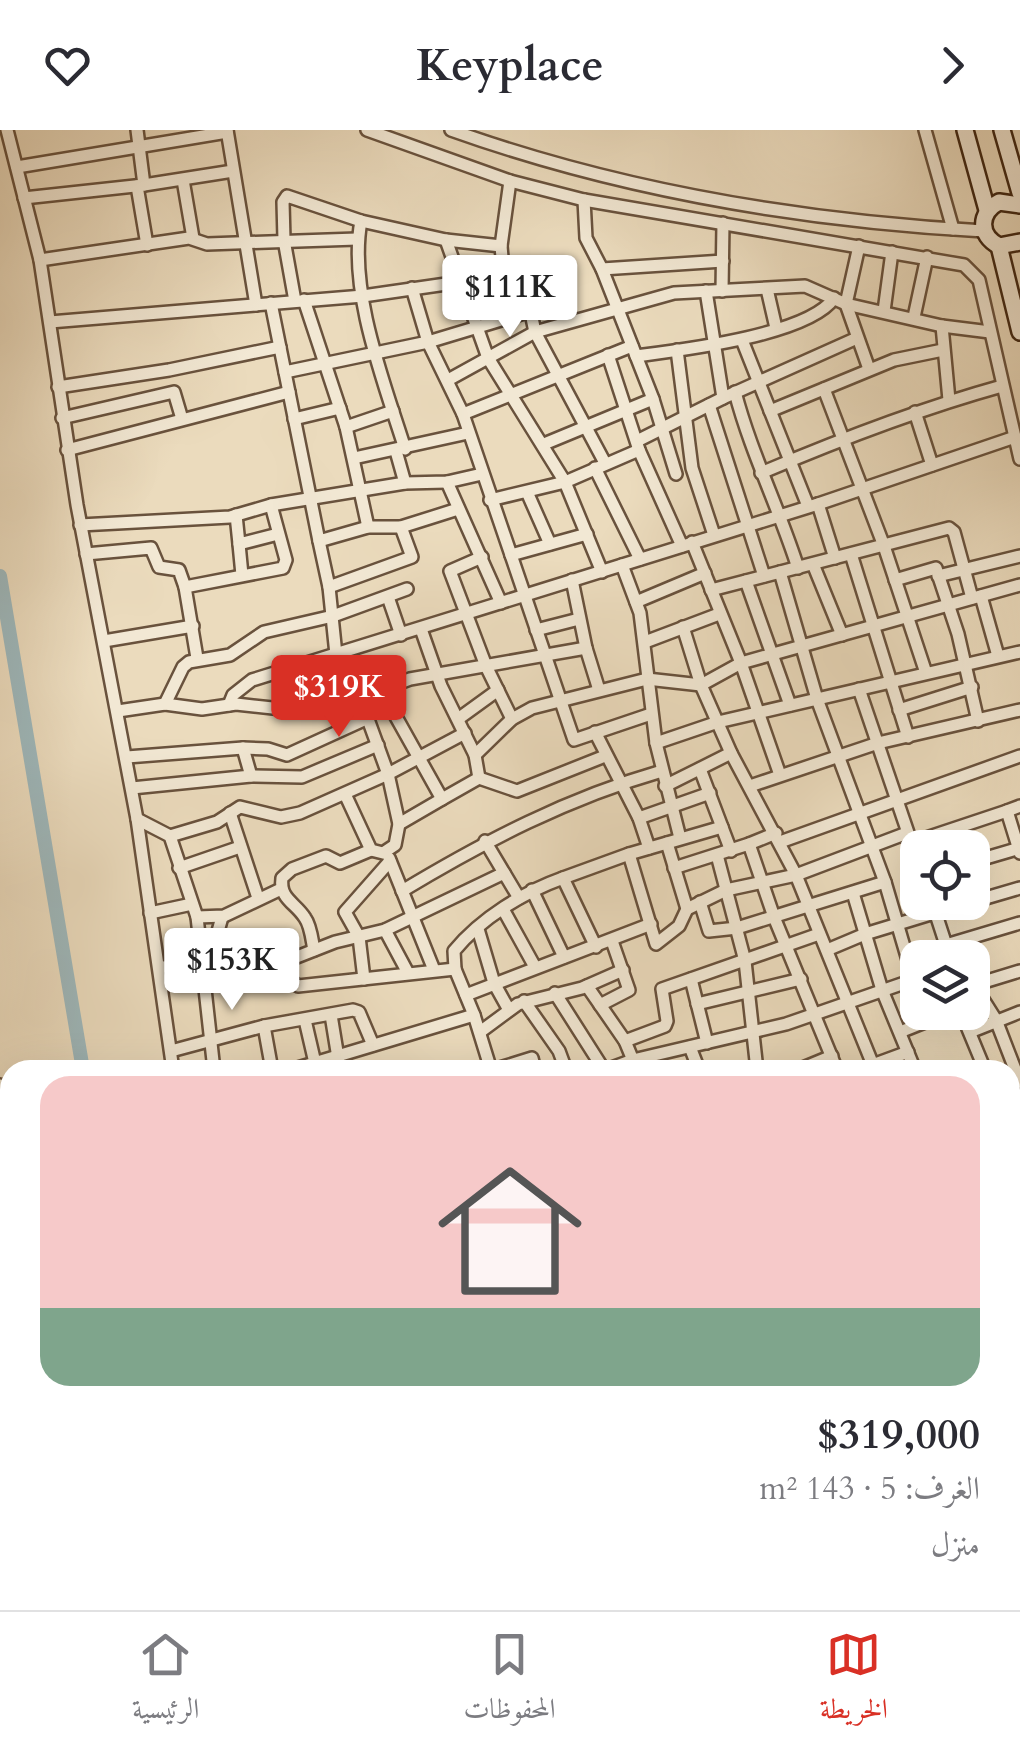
<!DOCTYPE html>
<html lang="ar">
<head>
<meta charset="utf-8">
<style>
  :root { --surface:#fff; --page:#f7f7f7; --text:#2b2b33; --muted:#7c7c81; --line:#e1e1e2; --accent:#d93025 }
  body { margin:0; font-family:Cardo,Amiri,serif; background:var(--page); color:var(--text); direction:rtl; height:100vh; display:flex; flex-direction:column; font-size:38px; white-space:nowrap }
  * { box-sizing:border-box; margin:0 }
  p { font-size:32px; color:var(--muted) }
  .icon { flex:none; width:55px; height:55px; fill:none; stroke:currentColor; stroke-width:2; stroke-linecap:round; stroke-linejoin:round }
  .map { position:relative; flex:1; overflow:hidden; direction:ltr }
  .side { position:absolute; left:0px; top:930px; width:1020px; height:550px; display:flex; flex-direction:column; background:var(--surface); border-radius:30px 30px 0 0; box-shadow:0 10px 40px #0002; direction:rtl }
  .side>* { flex:none }
  .controls { position:absolute; left:900px; top:700px; display:grid; gap:20px }
  .controls a { display:grid; place-items:center; width:90px; height:90px; border-radius:20px; background:var(--surface); box-shadow:0 10px 40px #0002; font-size:50px }
  .price { position:absolute; translate:-50% -85px; padding:0 22px; border-radius:10px; background:#fff; color:#222; font-size:32px; line-height:65px; filter:drop-shadow(0 2px 5px #0008) }
  .price::after { content:''; position:absolute; left:50%; top:60px; width:30px; height:22px; margin-left:-15px; background:inherit; clip-path:polygon(0 0,100% 0,50% 100%) }
  .price.on { background:var(--accent); color:#fff }
  ul { padding:0; list-style:none }
  li { display:grid; align-content:center; gap:20px; height:530px; padding:0 40px }
  li+li { border-top:2px solid var(--line) }
  li span { display:grid; place-items:center; height:310px; border-radius:30px; color:#555 }
  li>.icon { margin-inline-start:auto }
  span .icon { width:180px; height:180px; fill:#fffc; stroke-width:1 }
  li b { font-size:42px }
  header { display:flex; justify-content:space-between; align-items:center; height:130px; padding:0 40px; background:var(--surface); font-size:45px; font-weight:800 }
  .dock { display:flex; justify-content:space-around; align-items:center; height:140px; border-top:2px solid var(--line); background:var(--surface); font-size:28px; color:var(--muted) }
  .dock a { display:grid; justify-items:center; gap:5px }
  .dock .on { color:var(--accent) }
  .map>svg:first-child { display:block }
</style>
</head>
<body>
<header><svg class="icon" aria-label="forward" viewBox="0 0 24 24"><path d="M9 5l7 7-7 7"/></svg>Keyplace<svg class="icon" aria-label="heart" viewBox="0 0 24 24"><path d="M12 20l-8-8c-3-5 5-10 8-4 3-6 11-1 8 4z"/></svg></header>
<div class="map">
<svg width="1020" height="1480" viewBox="0 0 1020 1480">
  <rect width="100%" height="100%" fill="#ebdbbd"/>
  <filter id="stains"><feTurbulence type="fractalNoise" baseFrequency=".002" numOctaves="4"/><feColorMatrix values="0 0 0 0 .2 0 0 0 0 .09 0 0 0 0 .02 0 0 0 .5 -.17"/></filter>
  <radialGradient id="worn" r=".72"><stop offset=".6" stop-color="#630" stop-opacity="0"/><stop offset="1" stop-color="#630" stop-opacity=".3"/></radialGradient>
  <g fill="none" stroke-linecap="round" stroke-linejoin="round">
    <!-- canal -->
    <g stroke="#9eb8bc" stroke-width="14">
      <polyline points="0,446 83,940"/>
      <polyline points="168,1470 170,1480"/>
    </g>
    <!-- minor casing -->
    <g stroke="#69523d" stroke-width="16">
      <g id="minor">
        <polyline points="7,0 40,130 77,375 137,689 173,940"/>
        <polyline points="137,0 144,55"/>
        <polyline points="227,0 256,175"/>
        <polyline points="367,0 510,51 584,70 964,135 979,150 1020,329"/>
        <path d="M451 0C622 61 803 91 984 101"/>
        <polyline points="925,0 953,99"/>
        <polyline points="17,37 227,2"/>
        <polyline points="183,50 193,108"/>
        <polyline points="137,56 147,115"/>
        <polyline points="24,68 144,55 233,41"/>
        <polyline points="584,70 586,108 602,139 653,269 676,344"/>
        <path d="M361 91C348 161 384 252 405 319"/>
        <polyline points="446,110 488,228 565,352 602,442"/>
        <polyline points="859,116 846,174 869,239"/>
        <polyline points="40,130 189,108 207,114 357,109"/>
        <polyline points="602,139 723,131"/>
        <polyline points="504,150 501,116 510,51"/>
        <polyline points="497,151 508,189"/>
        <polyline points="412,158 428,212 463,284 574,610 651,584"/>
        <polyline points="767,159 776,198"/>
        <polyline points="706,161 723,268"/>
        <polyline points="722,161 723,93"/>
        <polyline points="304,170 346,297 368,397"/>
        <polyline points="295,171 284,110 283,72 287,66 361,91 446,110 501,116"/>
        <polyline points="271,173 319,411 368,397 401,397 458,379"/>
        <polyline points="884,181 892,122"/>
        <polyline points="914,187 927,127"/>
        <polyline points="50,192 363,166 460,152 524,150 535,202 605,333"/>
        <polyline points="942,196 949,270"/>
        <polyline points="742,210 808,376"/>
        <polyline points="677,220 692,338 714,405"/>
        <polyline points="608,225 639,320 682,416"/>
        <path d="M636 226C682 220 809 205 834 168"/>
        <polyline points="285,242 428,212 531,181"/>
        <polyline points="448,250 535,202 674,163 805,156 846,174 942,196 990,202"/>
        <polyline points="58,257 169,240 280,217"/>
        <polyline points="824,259 884,416 926,543"/>
        <path d="M735 262C751 323 779 378 798 438"/>
        <polyline points="709,275 764,446"/>
        <polyline points="770,281 894,230 943,220"/>
        <polyline points="915,282 932,335"/>
        <polyline points="463,284 632,216"/>
        <polyline points="62,288 174,262 182,289"/>
        <polyline points="294,289 340,278"/>
        <polyline points="346,297 393,281"/>
        <polyline points="637,311 723,268 857,208"/>
        <polyline points="544,314 653,269"/>
        <polyline points="67,320 289,262"/>
        <polyline points="396,321 405,353"/>
        <polyline points="354,328 468,303"/>
        <polyline points="595,338 640,429"/>
        <path d="M761 343C841 309 919 279 1002 256"/>
        <polyline points="447,352 501,473"/>
        <polyline points="527,362 550,414"/>
        <polyline points="490,370 565,352 639,320"/>
        <polyline points="818,374 835,428"/>
        <polyline points="236,385 239,414 278,404"/>
        <polyline points="80,395 230,387 271,375 405,353 447,352 482,344"/>
        <polyline points="319,411 329,457 338,544 347,559 361,570 388,644 399,694 395,715 383,723 371,720 345,664"/>
        <polyline points="692,412 741,533 780,645"/>
        <polyline points="239,414 242,445"/>
        <polyline points="86,424 151,418 159,437 179,440 185,457"/>
        <polyline points="851,424 908,607"/>
        <polyline points="511,425 587,404"/>
        <polyline points="482,427 450,441 486,536 512,589"/>
        <polyline points="813,434 842,505"/>
        <polyline points="622,435 640,483 656,613 680,708"/>
        <polyline points="780,442 817,569 885,752 918,864"/>
        <polyline points="938,446 1020,426"/>
        <polyline points="572,450 586,518 599,560"/>
        <polyline points="895,450 936,438 958,504 978,591"/>
        <polyline points="746,451 790,575"/>
        <polyline points="329,457 412,427 401,397"/>
        <polyline points="711,460 949,398 954,402 972,468"/>
        <polyline points="981,466 998,526"/>
        <polyline points="388,467 401,505"/>
        <polyline points="636,472 705,443"/>
        <polyline points="683,497 701,555 731,623 796,745 875,940"/>
        <polyline points="421,499 441,556 475,625 479,648"/>
        <polyline points="536,500 579,489"/>
        <polyline points="104,511 193,496"/>
        <polyline points="645,512 719,484"/>
        <polyline points="197,528 185,457 283,438 286,430 271,375"/>
        <polyline points="859,559 918,732"/>
        <polyline points="381,560 442,669 399,694"/>
        <polyline points="165,574 183,537 189,532 230,525 264,502 333,486 407,459"/>
        <polyline points="229,575 233,565 252,550 818,374 1015,307"/>
        <polyline points="362,575 381,560 410,549 586,518"/>
        <polyline points="899,580 972,557"/>
        <polyline points="118,581 165,574 202,579 236,574 282,579 347,559"/>
        <polyline points="458,589 498,560"/>
        <polyline points="595,602 639,688 649,718"/>
        <polyline points="656,613 718,592 1020,522"/>
        <polyline points="243,618 251,646"/>
        <polyline points="475,625 512,589 532,578 647,549 701,555 741,533 1020,455"/>
        <polyline points="127,627 243,618 268,619 287,625 366,589"/>
        <polyline points="700,639 731,721"/>
        <polyline points="479,648 517,661 605,626"/>
        <polyline points="665,656 731,623"/>
        <polyline points="750,656 878,613 1020,580"/>
        <polyline points="132,658 251,646 302,647 378,615"/>
        <polyline points="442,669 479,648"/>
        <polyline points="1020,676 1007,681 1020,723"/>
        <polyline points="230,683 258,768"/>
        <polyline points="639,688 710,663"/>
        <polyline points="137,689 170,706 197,787 214,940"/>
        <polyline points="722,697 629,724 656,814 679,796 687,779 726,760 796,745 907,703"/>
        <polyline points="170,706 217,692 240,677 281,687 300,683 388,644 465,603"/>
        <polyline points="485,711 519,768"/>
        <polyline points="780,712 1020,626"/>
        <polyline points="667,713 687,779"/>
        <polyline points="911,713 1007,681"/>
        <polyline points="749,714 776,703"/>
        <polyline points="717,725 745,831 757,940"/>
        <polyline points="389,728 434,840"/>
        <polyline points="972,732 1020,718"/>
        <polyline points="179,738 240,717"/>
        <polyline points="674,738 749,714 774,787 837,940"/>
        <polyline points="563,748 629,724"/>
        <polyline points="532,760 564,827"/>
        <path d="M402 761C485 711 568 668 662 641"/>
        <polyline points="853,763 882,860 915,940"/>
        <polyline points="700,772 709,801 737,798 885,752"/>
        <polyline points="932,772 946,815 955,828"/>
        <polyline points="972,772 1020,758"/>
        <polyline points="503,779 535,837"/>
        <polyline points="150,783 192,774"/>
        <polyline points="197,787 224,786 281,759"/>
        <polyline points="222,787 215,812 218,818 284,832 335,812 385,800 504,743"/>
        <polyline points="478,799 494,853 509,880"/>
        <polyline points="385,800 408,843"/>
        <polyline points="946,815 1020,793"/>
        <path d="M314 820C312 811 311 796 305 788 296 773 279 769 282 748L292 739 326 726 340 733 371 720"/>
        <polyline points="827,820 865,804 970,772"/>
        <polyline points="284,832 288,848 298,856 455,839 474,885 491,940"/>
        <polyline points="160,837 203,836"/>
        <path d="M455 839 454 821C481 788 524 762 563 748L596 817"/>
        <polyline points="364,849 359,807 345,782 390,731"/>
        <polyline points="691,849 707,913"/>
        <polyline points="972,852 996,890 1020,952"/>
        <polyline points="974,855 1020,841"/>
        <polyline points="587,856 625,911 637,940"/>
        <polyline points="555,863 604,940"/>
        <polyline points="466,865 651,794"/>
        <polyline points="524,871 559,921 566,940"/>
        <polyline points="697,874 801,849"/>
        <polyline points="600,875 629,860 612,811"/>
        <polyline points="961,882 985,940"/>
        <polyline points="331,885 340,940"/>
        <polyline points="305,890 315,933"/>
        <polyline points="264,896 272,940"/>
        <polyline points="480,902 518,874 582,858 623,840"/>
        <polyline points="900,902 950,882"/>
        <polyline points="970,902 1020,882"/>
        <polyline points="625,911 665,896 667,891 662,859 819,804"/>
        <polyline points="690,917 699,940"/>
        <polyline points="171,921 264,896 353,880 359,882 373,915"/>
        <polyline points="291,940 474,885"/>
        <polyline points="493,940 532,928 535,940"/>
        <polyline points="606,940 633,930 786,894 913,850"/>
        <polyline points="798,940 832,926"/>
        <polyline points="859,940 908,922"/>
        <polyline points="0,955 10,1018"/>
        <polyline points="1010,991 1020,988"/>
        <polyline points="1010,1027 1020,1056"/>
        <polyline points="1010,1075 1020,1073"/>
        <polyline points="0,1081 10,1079"/>
        <polyline points="1010,1110 1020,1135"/>
        <polyline points="1010,1173 1020,1171"/>
        <polyline points="1010,1236 1020,1271"/>
        <polyline points="1010,1287 1020,1285"/>
        <polyline points="1010,1321 1020,1358"/>
        <polyline points="1012,1389 1020,1418"/>
        <polyline points="1010,1433 1020,1431"/>
        <polyline points="279,1470 283,1480"/>
        <polyline points="570,1470 572,1480"/>
        <polyline points="721,1470 724,1480"/>
        <polyline points="766,1470 768,1480"/>
        <polyline points="808,1470 810,1480"/>
        <polyline points="851,1470 853,1480"/>
        <polyline points="899,1470 910,1480"/>
        <polyline points="956,1470 959,1480"/>
        <polyline points="1004,1470 1007,1480"/>
        <polyline points="646,1480 706,1470"/>
      </g>
    </g>
    <!-- secondary casing -->
    <g stroke="#3e2512" stroke-width="20">
      <g id="secondary">
        <polyline points="965,0 987,80"/>
        <polyline points="1002,0 1020,63"/>
        <path d="M1020 75 999 72C979 83 978 105 999 116L1020 112"/>
        <polyline points="999,116 1020,202"/>
      </g>
    </g>
    <!-- minor -->
    <use href="#minor" stroke="#f2e8d4" stroke-width="11"/>
    <!-- secondary -->
    <use href="#secondary" stroke="#f2e8d4" stroke-width="15"/>
  </g>
  <rect width="100%" height="100%" filter="url(#stains)"/>
  <rect width="100%" height="100%" fill="url(#worn)"/>
</svg>
<div class="controls">
<a><svg class="icon" aria-label="locate" viewBox="0 0 24 24"><circle cx="12" cy="12" r="6"/><path d="M12 2v4M12 18v4M2 12h4M18 12h4"/></svg></a>
<a><svg class="icon" aria-label="layers" viewBox="0 0 24 24"><path d="M12 4l9 5-9 5-9-5zM3 14l9 5 9-5"/></svg></a>
</div>
<b class="price" style="left:510px;top:210px">$111K</b>
<b class="price on" style="left:339px;top:610px">$319K</b>
<b class="price" style="left:232px;top:883px">$153K</b>
<section class="side">
<ul>
<li><span style="background:linear-gradient(#f6c9c9 75%,#7fa58c 0)"><svg class="icon" aria-label="home" viewBox="0 0 24 24"><path d="M3 11l9-7 9 7M6 9v11h12V9"/></svg></span><div><b>$319,000</b><p>الغرف: 5 · 143 m²</p><p>منزل</p></div></li>
</ul>
</section>
</div>
<nav class="dock">
<a class="on"><svg class="icon" aria-label="map" viewBox="0 0 24 24"><path d="M3 6l6-2 6 2 6-2v14l-6 2-6-2-6 2zM9 4v14M15 6v14"/></svg>الخريطة</a>
<a><svg class="icon" aria-label="saved" viewBox="0 0 24 24"><path d="M7 4h10v16l-5-4-5 4z"/></svg>المحفوظات</a>
<a><svg class="icon" aria-label="home" viewBox="0 0 24 24"><path d="M3 11l9-7 9 7M6 9v11h12V9"/></svg>الرئيسية</a>
</nav>
</body>
</html>
